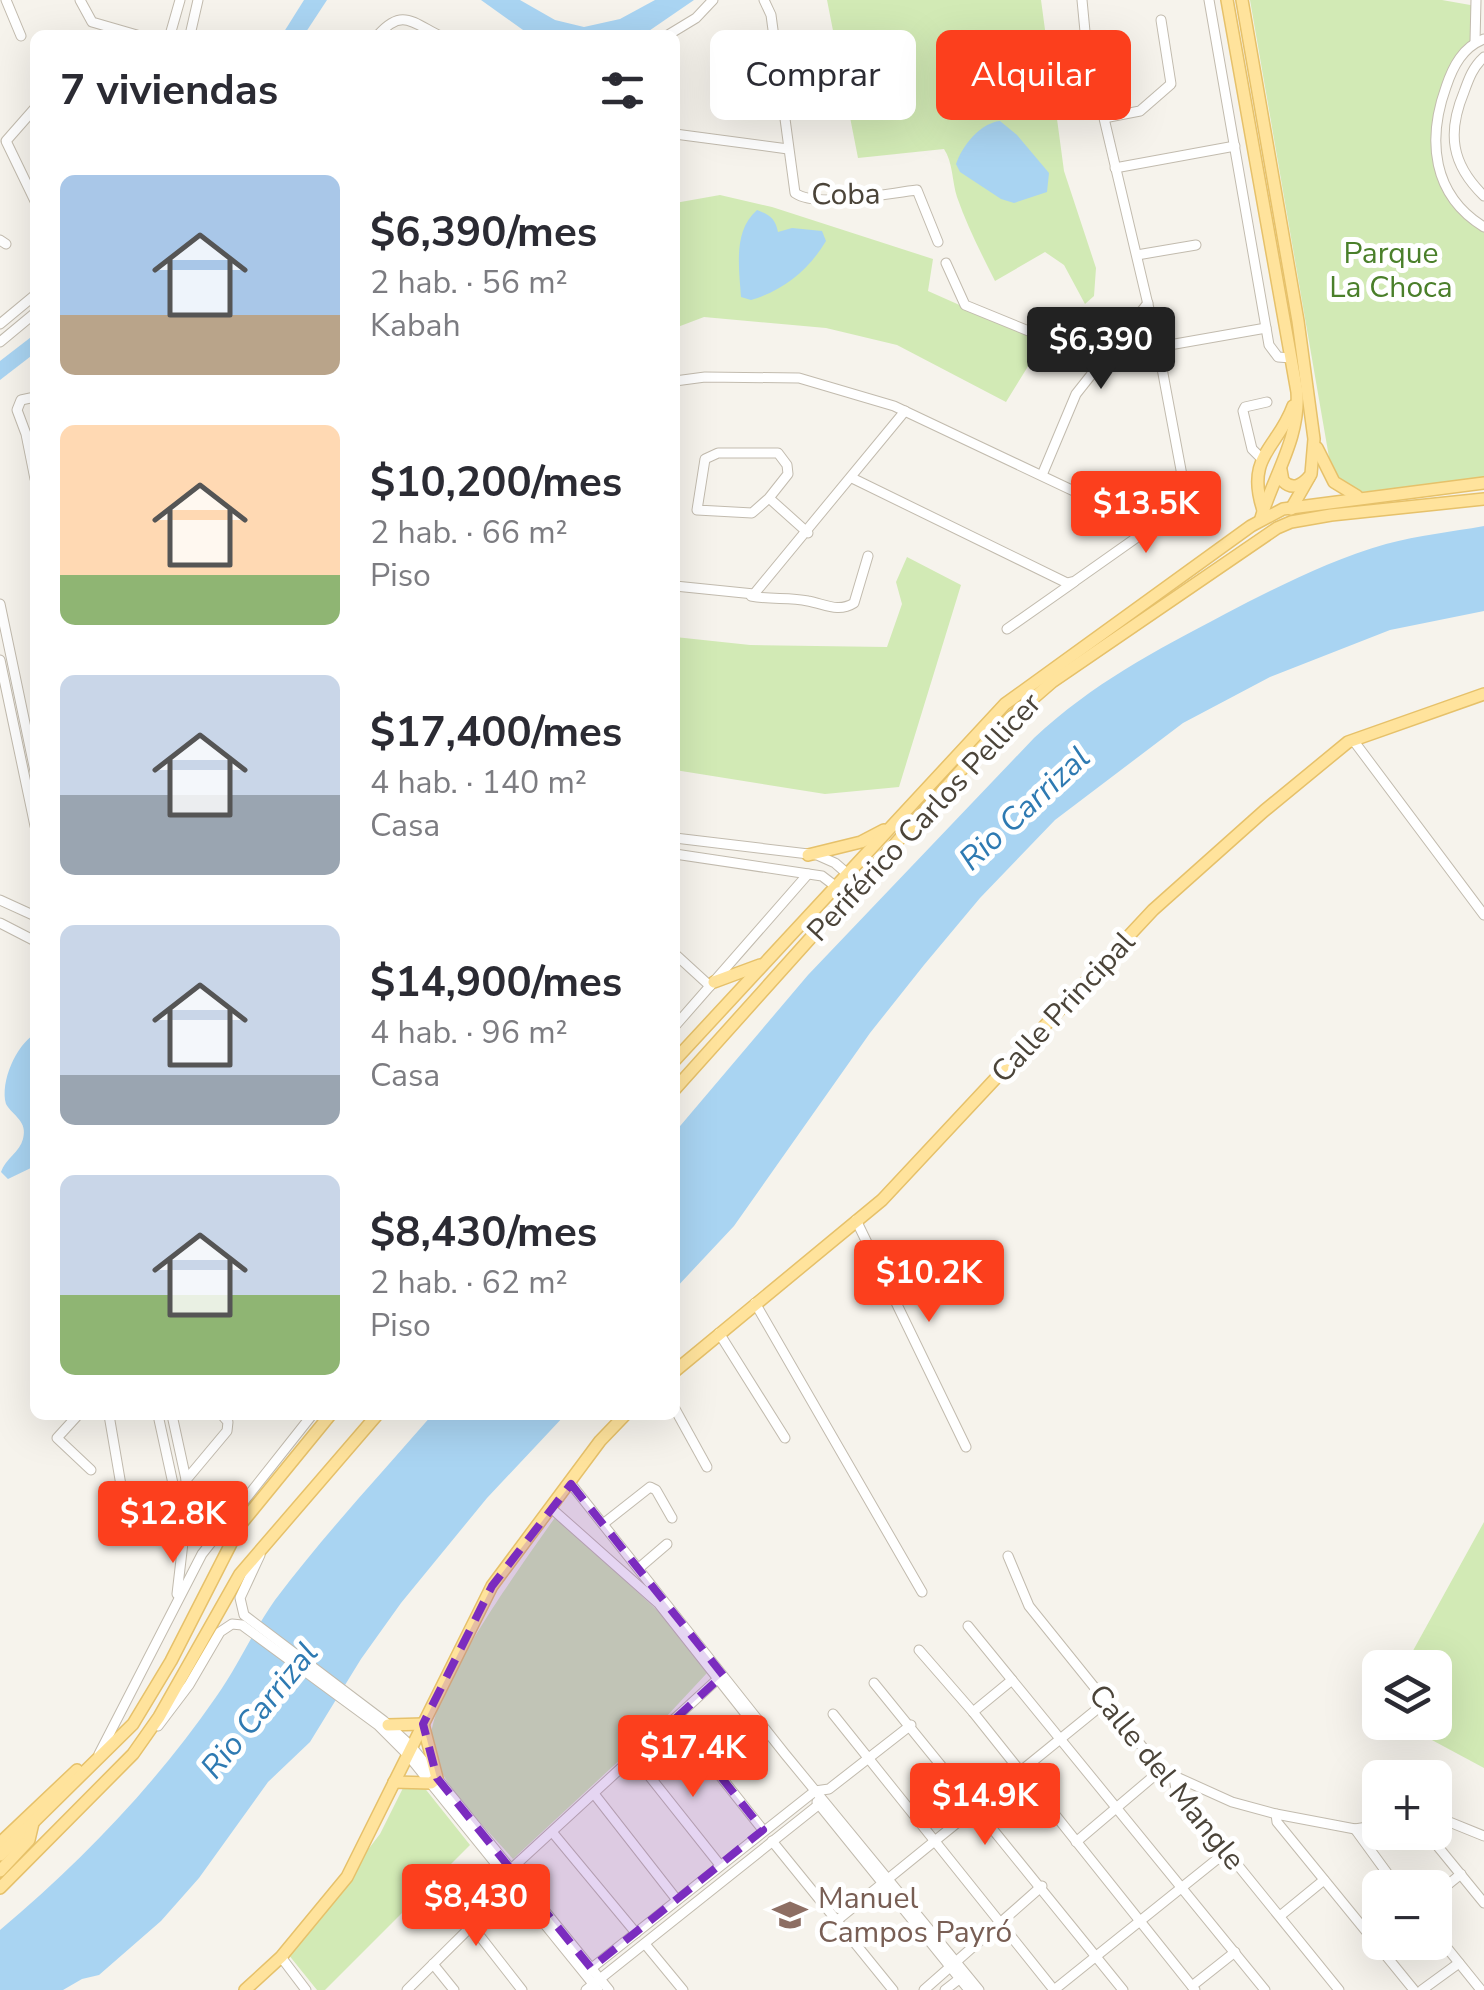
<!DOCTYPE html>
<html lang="es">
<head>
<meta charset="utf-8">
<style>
  :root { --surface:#fff; --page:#f7f7f7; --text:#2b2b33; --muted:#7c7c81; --accent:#fc3f1d }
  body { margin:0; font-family:"Nunito Sans",sans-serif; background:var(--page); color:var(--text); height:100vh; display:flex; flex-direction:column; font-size:38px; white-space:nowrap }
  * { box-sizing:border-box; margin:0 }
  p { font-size:32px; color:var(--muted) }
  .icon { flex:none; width:55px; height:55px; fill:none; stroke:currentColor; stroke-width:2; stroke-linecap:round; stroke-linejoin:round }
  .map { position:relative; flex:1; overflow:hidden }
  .side { position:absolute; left:30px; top:30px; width:650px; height:1390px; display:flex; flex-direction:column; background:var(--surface); border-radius:15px; box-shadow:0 10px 40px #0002 }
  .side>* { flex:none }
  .guide { position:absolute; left:710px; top:30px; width:622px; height:90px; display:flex; gap:20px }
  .tools { position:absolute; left:1362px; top:1650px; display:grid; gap:20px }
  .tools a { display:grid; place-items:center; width:90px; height:90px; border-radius:15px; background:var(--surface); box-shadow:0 10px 40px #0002; font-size:50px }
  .price { position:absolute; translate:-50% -85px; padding:0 22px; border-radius:10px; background:var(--accent); color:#fff; font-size:32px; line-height:65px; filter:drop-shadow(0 2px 5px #0008) }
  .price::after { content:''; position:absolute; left:50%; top:60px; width:30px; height:22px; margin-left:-15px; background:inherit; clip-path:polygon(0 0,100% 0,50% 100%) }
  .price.selected { background:#222; color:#fff }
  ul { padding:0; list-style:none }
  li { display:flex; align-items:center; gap:30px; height:250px; padding:0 30px }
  li span { display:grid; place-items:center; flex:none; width:280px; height:200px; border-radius:15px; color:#555 }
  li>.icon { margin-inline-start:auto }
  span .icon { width:120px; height:120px; fill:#fffc; stroke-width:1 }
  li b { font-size:42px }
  h2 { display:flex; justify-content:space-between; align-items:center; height:120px; padding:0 30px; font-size:42px }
  .chip { padding:0 35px; border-radius:15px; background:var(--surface); box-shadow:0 10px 40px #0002; font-size:35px; line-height:90px }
  .chip.selected { background:var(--accent); color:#fff }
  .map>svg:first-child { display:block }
</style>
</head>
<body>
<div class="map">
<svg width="1484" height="1990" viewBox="0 0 1484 1990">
  <rect width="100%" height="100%" fill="#f6f3ec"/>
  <!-- green -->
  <g fill="#d2eab5">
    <path d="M827 0H1041L1064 171 1096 268 1094 296 1085 304 1064 265 1045 252 995 281C981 253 967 226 957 197 952 182 953 162 944 149L858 158Z"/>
    <polygon points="1250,0 1442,0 1476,6 1475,42 1461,55 1435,127 1448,194 1484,227 1484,478 1363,492 1339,480 1330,463"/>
    <polygon points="720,195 772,207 933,259 928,291 1043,342 1006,402 897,345 826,328 704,317 675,328 675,203"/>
    <polygon points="907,557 961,585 899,787 825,794 675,770 675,637 750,645 887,647 902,604 896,582"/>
    <path d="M556 1516 658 1611 707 1673 665 1718 513 1859C485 1826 444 1791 432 1749 419 1703 527 1558 556 1516Z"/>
    <polygon points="1484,1522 1484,1768 1417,1732 1408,1723 1435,1722 1435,1668 1404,1667"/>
    <polygon points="404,1786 423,1786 470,1845 325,1990 317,1990 288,1954 380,1834"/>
  </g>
  <!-- water -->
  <g fill="#a9d4f2">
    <polygon points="304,0 327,0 304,35 282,35"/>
    <polygon points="481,0 520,0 555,20 584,27 620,19 655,0 694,0 643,35 530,35"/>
    <path d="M1000 121 1017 135 1049 173 1047 192 1014 203 1001 199 960 172 956 164C962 146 980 123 1000 121Z"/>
    <path d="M757 210C770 215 775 218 778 232L792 228 822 231 826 241C808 271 784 290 751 300L741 297C739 267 733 231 757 210Z"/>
    <polygon points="35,334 35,353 0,380 0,361"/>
    <path d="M1484 526V611L1390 630 1270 677 1183 723 1055 820 980 898 924 965 870 1033 734 1226 675 1289V1132L808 975 1034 738C1093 683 1155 651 1225 614 1277 587 1330 560 1386 544 1419 535 1451 532 1484 526Z"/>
    <path d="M35 1034V1075L31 1091 35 1107V1166L8 1179 1 1172C5 1159 20 1152 23 1139 28 1121 13 1116 6 1104 0 1082 16 1045 35 1034Z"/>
    <path d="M432 1415H565L487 1498 401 1603 361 1659 310 1742 268 1782 199 1878 161 1921 99 1975 82 1979 63 1990H0V1930C82 1861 155 1785 216 1697 238 1666 253 1631 275 1600 324 1535 379 1476 432 1415Z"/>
  </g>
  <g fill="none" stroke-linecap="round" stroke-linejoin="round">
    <!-- minor casing -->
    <g stroke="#c2bbae" stroke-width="11">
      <g id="minor">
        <polyline points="6,0 21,36"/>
        <polyline points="80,0 92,22 137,35"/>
        <path d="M764 0 771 15 795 193C818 209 889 193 917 190L938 242"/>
        <polyline points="1209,0 1269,345 1278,357 1291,358"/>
        <polyline points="170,35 180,0"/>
        <polyline points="190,35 198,0"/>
        <path d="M378 35C401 9 411 21 438 35"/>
        <polyline points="668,35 696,18 713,0"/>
        <path d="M1484 39C1463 47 1453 66 1446 87 1427 140 1432 195 1484 227"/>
        <polyline points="1475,42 1476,0"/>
        <path d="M1484 57C1473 67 1469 78 1464 92 1447 133 1451 164 1484 196"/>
        <polyline points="35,108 6,141 35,201"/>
        <polyline points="1104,118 1140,111 1171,84 1161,20"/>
        <polyline points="675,134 788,149"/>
        <polyline points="1115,168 1235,146"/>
        <polyline points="0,240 6,244"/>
        <polyline points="1137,255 1196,245"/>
        <polyline points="946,263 965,305 1036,334 1049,331 1072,315 1112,348"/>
        <polyline points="0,324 35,295"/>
        <polyline points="0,342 35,313"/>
        <polyline points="1158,347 1266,328"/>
        <polyline points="675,381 705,377 799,378 894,406 1152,528"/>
        <polyline points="35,397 21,400 17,410 26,434 35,479"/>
        <polyline points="1262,459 1252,449 1243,411 1245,407 1267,402"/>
        <polyline points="1042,475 1076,394 1148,303"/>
        <polyline points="852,478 1067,583 1075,581 1187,502 1158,347 1086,42 1082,0"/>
        <polyline points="769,498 788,474 787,465 778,453 718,453 705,459 697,510 752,513 769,498 808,533"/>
        <polyline points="675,586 754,594 905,411"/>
        <path d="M751 596C770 600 789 597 808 601 825 604 838 613 854 603L868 556"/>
        <polyline points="0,604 35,771"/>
        <polyline points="1007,629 1074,582"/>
        <polyline points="0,660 35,826"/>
        <polyline points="1353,740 1484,915"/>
        <polyline points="675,838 817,855 835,863 858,883"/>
        <polyline points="675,854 822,876 847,895"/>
        <polyline points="0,900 35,916"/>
        <polyline points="0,923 35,941"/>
        <polyline points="675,954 710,986"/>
        <polyline points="675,1026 808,874"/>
        <polyline points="856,1220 966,1447"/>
        <polyline points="755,1303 922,1592"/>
        <polyline points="719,1333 785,1438"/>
        <polyline points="675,1409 707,1467"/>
        <polyline points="78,1415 57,1438 91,1470"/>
        <polyline points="109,1415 123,1497"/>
        <polyline points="158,1415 184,1534 177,1594"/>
        <polyline points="172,1415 199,1539 209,1544"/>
        <polyline points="186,1480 227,1431 228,1422 222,1415"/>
        <polyline points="571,1484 785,1754 979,1990"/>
        <polyline points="551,1508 659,1604 760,1732"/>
        <polyline points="603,1524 650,1487 656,1490 672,1518"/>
        <polyline points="260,1555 240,1598 244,1615 384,1721 411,1746 609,1990"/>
        <polyline points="1008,1556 1029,1606 1161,1770 1232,1802 1276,1814 1355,1829 1380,1825"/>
        <polyline points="639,1568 667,1544"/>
        <polyline points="968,1626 1265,1990"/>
        <polyline points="919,1650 973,1712 1195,1990"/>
        <polyline points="874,1683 1123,1990"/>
        <polyline points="973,1712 1012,1680"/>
        <polyline points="833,1714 1054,1990"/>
        <polyline points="675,1719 763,1830"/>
        <polyline points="158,1726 189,1685 220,1632 232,1624 242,1625 378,1725 407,1754 598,1990"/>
        <polyline points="99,1754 202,1554 312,1415"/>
        <polyline points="635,1758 720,1865"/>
        <polyline points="1174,1778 1176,1789 1339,1990"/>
        <polyline points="595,1795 677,1900"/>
        <polyline points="817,1802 969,1990"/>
        <polyline points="1276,1814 1277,1822 1414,1990"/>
        <polyline points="1435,1819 1442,1819 1484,1836"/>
        <polyline points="1355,1829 1398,1888"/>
        <polyline points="1426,1832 1484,1903"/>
        <polyline points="553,1833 636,1933"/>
        <polyline points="772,1841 893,1990"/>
        <polyline points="1076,1842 1161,1770"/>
        <polyline points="510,1870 721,1676"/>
        <polyline points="1435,1895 1461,1874"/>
        <polyline points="1280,1916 1324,1880"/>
        <polyline points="835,1922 1107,1701"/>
        <polyline points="472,1926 522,1990"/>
        <polyline points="1435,1933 1481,1990"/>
        <polyline points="645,1944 683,1990"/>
        <polyline points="281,1957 306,1990"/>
        <polyline points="433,1964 454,1990"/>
        <polyline points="588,1971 815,1791 829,1789 911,1725"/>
        <polyline points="1192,1986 1235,1952"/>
        <polyline points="407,1990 515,1883"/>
        <polyline points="586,1990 822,1802"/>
        <polyline points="924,1990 1042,1886"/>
        <polyline points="945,1990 963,1976"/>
        <polyline points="1054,1990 1226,1852"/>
        <polyline points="1422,1990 1459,1963"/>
      </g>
    </g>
    <!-- major casing -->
    <g stroke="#e6c16a" stroke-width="14">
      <g id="major">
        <path d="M1227 0 1297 392C1300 438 1274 475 1261 518"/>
        <polyline points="1242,0 1298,321 1314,439 1311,474 1291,509"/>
        <polyline points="1317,448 1334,482 1357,496"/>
        <path d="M1281 470 1283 481C1292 490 1301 486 1309 477"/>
        <path d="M1263 510C1245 456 1278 448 1293 406"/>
        <polyline points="808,855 861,842 884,830"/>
        <polyline points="714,982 760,965"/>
        <polyline points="675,1060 1005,704 1251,526 1283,509 1484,483"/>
        <polyline points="675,1089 1000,727 1052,682 1277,528 1291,522 1331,515 1484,499"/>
        <polyline points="675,1371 882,1200 1153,910 1264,811 1348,742 1484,694"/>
        <polyline points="388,1725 423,1724"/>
        <polyline points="394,1782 431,1783 437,1778 423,1724"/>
        <polyline points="0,1843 77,1770"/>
        <polyline points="0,1855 133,1724 171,1661 241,1524 330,1415"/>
        <polyline points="0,1871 29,1840 33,1823"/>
        <polyline points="0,1888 133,1754 159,1717 240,1574 377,1415"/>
        <polyline points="245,1990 281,1957 347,1877 492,1586 600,1441 625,1415"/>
      </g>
    </g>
    <!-- minor -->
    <use href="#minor" stroke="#fff" stroke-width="9"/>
    <!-- major -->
    <use href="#major" stroke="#ffe39c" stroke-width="11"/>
  </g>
  <!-- marked area -->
  <path fill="#7b2cbf" fill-opacity="0.2" stroke="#7b2cbf" stroke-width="8" stroke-dasharray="20 12" stroke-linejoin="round" d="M571 1484 723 1675 675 1719 763 1830 591 1968 437 1778 423 1724 492 1586Z"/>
  <!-- icons -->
  <defs>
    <g id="school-bare" transform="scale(2.7)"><path d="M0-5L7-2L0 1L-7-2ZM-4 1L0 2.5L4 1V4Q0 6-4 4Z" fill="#8d6e63" stroke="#fff" stroke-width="2.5" paint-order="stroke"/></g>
  </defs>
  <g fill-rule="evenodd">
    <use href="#school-bare" x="790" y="1915"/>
  </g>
  <g text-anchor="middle" stroke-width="10" stroke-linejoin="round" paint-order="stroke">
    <!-- street labels -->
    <g font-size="30" fill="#4b4439" stroke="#fff">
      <text transform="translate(846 194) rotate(-1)" y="10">Coba</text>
      <text transform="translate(924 817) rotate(-47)" y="10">Periférico Carlos Pellicer</text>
      <text transform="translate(1063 1007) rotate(-47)" y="10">Calle Principal</text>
      <text transform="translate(1167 1777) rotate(51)" y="10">Calle del Mangle</text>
    </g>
    <!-- park labels -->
    <g font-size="30" fill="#4a7f2a" stroke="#fff">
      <text x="1391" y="263">Parque<tspan x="1391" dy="34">La Choca</tspan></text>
    </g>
    <!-- education labels -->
    <g font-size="30" fill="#785e54" stroke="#fff" text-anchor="start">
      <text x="818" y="1908">Manuel<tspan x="818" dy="34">Campos Payró</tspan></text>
    </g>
    <!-- water labels -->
    <g font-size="32" font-style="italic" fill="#2e7ab2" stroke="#fff">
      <text transform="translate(1024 808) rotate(-43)" y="11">Rio Carrizal</text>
      <text transform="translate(259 1710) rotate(-51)" y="11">Rio Carrizal</text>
    </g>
  </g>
</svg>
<div class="tools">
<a><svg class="icon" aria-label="layers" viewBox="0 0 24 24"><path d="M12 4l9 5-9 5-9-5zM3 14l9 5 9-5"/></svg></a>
<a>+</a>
<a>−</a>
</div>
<b class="price selected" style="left:1101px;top:392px">$6,390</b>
<b class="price" style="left:1146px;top:556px">$13.5K</b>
<b class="price" style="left:929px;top:1325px">$10.2K</b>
<b class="price" style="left:173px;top:1566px">$12.8K</b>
<b class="price" style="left:693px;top:1800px">$17.4K</b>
<b class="price" style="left:985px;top:1848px">$14.9K</b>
<b class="price" style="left:476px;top:1949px">$8,430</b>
<div class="guide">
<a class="chip">Comprar</a>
<a class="chip selected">Alquilar</a>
</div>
<section class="side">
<h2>7 viviendas<svg class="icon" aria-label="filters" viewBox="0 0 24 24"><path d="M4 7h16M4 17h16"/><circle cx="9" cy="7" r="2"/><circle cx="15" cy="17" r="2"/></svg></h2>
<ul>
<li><span style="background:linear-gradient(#a9c7e8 70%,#b9a48a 0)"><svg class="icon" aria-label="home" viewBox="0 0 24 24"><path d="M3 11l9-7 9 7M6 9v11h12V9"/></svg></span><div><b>$6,390/mes</b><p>2 hab. · 56 m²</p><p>Kabah</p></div></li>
<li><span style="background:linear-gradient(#ffd9b3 75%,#8fb573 0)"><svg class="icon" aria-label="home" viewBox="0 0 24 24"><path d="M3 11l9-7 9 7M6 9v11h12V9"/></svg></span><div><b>$10,200/mes</b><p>2 hab. · 66 m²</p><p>Piso</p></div></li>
<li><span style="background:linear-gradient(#c9d6e8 60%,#9aa5b1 0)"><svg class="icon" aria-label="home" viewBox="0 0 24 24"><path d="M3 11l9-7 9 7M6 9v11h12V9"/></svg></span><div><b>$17,400/mes</b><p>4 hab. · 140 m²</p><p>Casa</p></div></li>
<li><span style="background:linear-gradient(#c9d6e8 75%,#9aa5b1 0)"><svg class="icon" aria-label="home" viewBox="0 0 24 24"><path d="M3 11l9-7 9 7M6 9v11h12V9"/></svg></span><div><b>$14,900/mes</b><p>4 hab. · 96 m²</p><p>Casa</p></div></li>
<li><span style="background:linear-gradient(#c9d6e8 60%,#8fb573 0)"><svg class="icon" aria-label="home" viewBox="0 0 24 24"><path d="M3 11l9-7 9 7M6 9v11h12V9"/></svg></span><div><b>$8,430/mes</b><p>2 hab. · 62 m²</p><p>Piso</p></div></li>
</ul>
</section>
</div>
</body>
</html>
